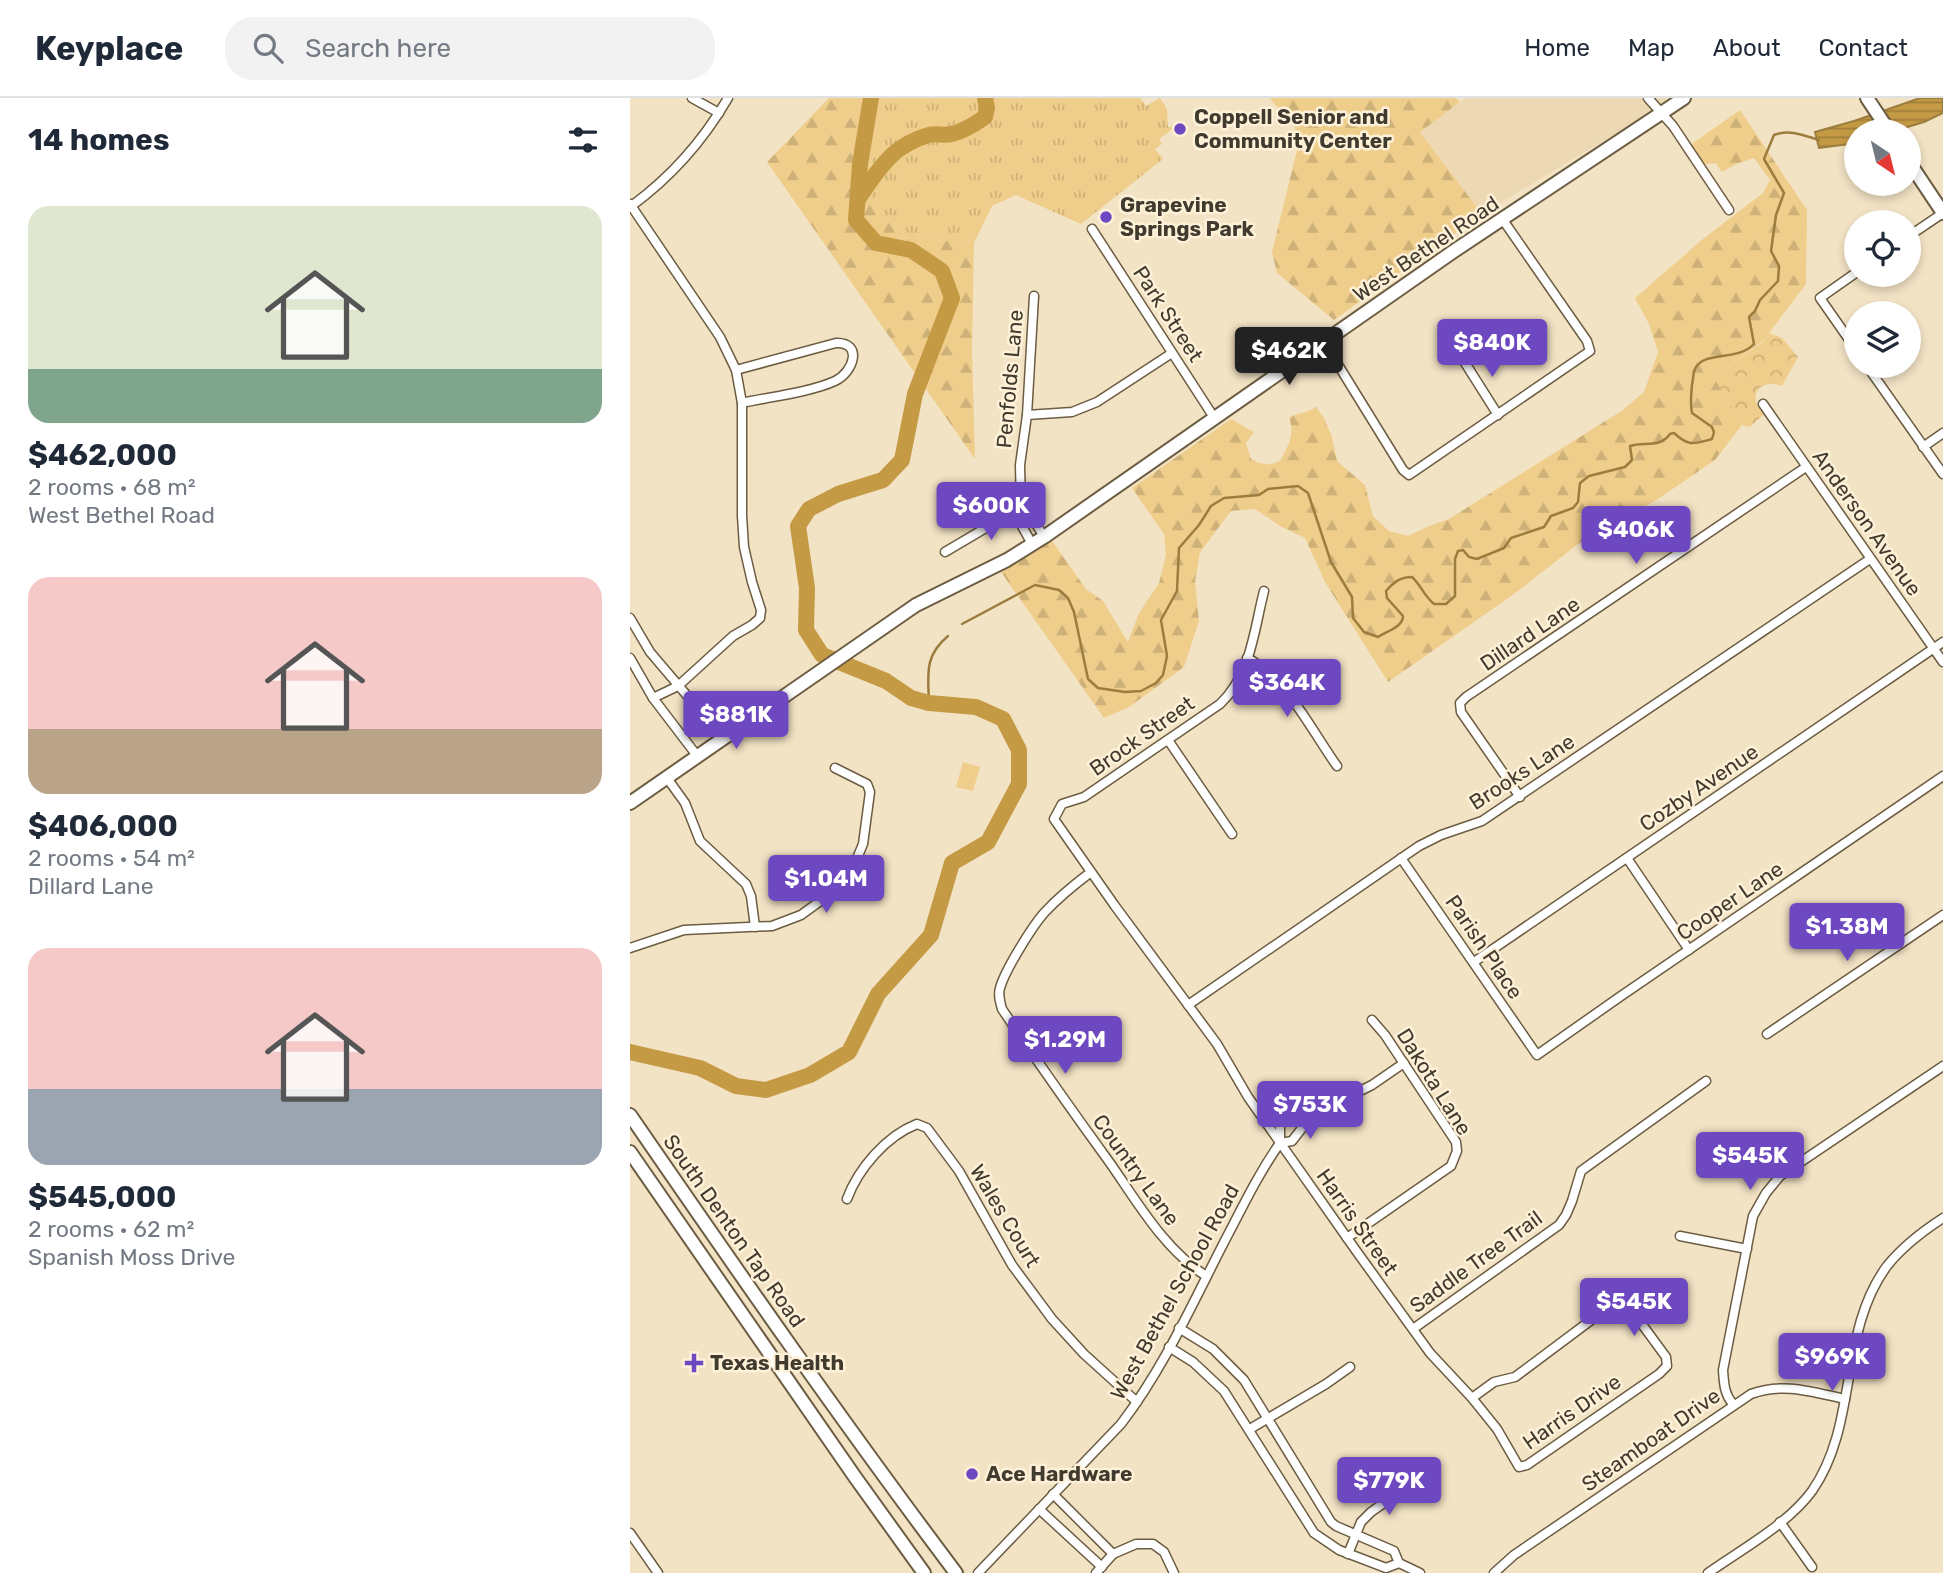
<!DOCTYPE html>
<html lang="en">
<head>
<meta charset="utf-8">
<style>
  :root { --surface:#fff; --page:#f2f2f3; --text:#1f2937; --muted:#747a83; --line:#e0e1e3; --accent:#6d48c0 }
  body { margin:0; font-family:Rubik,sans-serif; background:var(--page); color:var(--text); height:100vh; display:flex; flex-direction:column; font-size:26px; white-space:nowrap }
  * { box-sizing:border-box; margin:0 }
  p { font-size:23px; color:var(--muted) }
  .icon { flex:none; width:38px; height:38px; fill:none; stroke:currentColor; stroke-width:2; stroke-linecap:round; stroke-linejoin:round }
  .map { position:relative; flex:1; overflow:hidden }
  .details { display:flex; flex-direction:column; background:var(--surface); width:630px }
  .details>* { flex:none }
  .needle { width:46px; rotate:145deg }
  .fabs { position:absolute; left:1214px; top:21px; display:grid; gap:14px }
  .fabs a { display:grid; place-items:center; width:77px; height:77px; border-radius:50%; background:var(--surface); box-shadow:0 4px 10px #0003; font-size:35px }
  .price { position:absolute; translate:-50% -60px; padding:0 16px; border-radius:7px; background:var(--accent); color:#fff; font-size:23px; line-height:46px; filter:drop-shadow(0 2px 4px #0008) }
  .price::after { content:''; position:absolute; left:50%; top:42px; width:21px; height:16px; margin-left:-10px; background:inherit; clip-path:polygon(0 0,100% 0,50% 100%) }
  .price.active { background:#222; color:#fff }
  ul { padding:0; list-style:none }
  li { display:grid; align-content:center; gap:14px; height:371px; padding:0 28px }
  li span { display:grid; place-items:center; height:217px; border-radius:21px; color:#555 }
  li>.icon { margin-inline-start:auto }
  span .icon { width:126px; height:126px; fill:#fffc; stroke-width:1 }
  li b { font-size:30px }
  h2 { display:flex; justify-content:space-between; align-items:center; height:84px; padding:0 28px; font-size:30px }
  header { display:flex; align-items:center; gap:42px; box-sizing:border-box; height:98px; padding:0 35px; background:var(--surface); border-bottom:2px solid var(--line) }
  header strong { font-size:33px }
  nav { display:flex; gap:38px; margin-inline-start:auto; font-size:24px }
  .search { width:490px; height:63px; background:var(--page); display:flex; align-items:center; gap:18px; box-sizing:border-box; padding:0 24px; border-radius:28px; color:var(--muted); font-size:26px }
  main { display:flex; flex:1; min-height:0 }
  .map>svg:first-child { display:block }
</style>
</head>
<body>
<header>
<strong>Keyplace</strong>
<div class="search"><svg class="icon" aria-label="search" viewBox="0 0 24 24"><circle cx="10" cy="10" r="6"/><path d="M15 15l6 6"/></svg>Search here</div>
<nav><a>Home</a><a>Map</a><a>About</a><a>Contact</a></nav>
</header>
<main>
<section class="details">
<h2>14 homes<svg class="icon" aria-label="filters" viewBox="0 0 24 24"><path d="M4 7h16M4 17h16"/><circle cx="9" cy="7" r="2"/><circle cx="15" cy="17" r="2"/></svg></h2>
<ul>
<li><span style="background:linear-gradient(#dfe7d0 75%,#7fa58c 0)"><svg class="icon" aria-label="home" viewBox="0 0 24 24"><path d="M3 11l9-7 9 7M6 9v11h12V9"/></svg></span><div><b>$462,000</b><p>2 rooms · 68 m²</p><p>West Bethel Road</p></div></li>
<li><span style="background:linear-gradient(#f6c9c9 70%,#b9a48a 0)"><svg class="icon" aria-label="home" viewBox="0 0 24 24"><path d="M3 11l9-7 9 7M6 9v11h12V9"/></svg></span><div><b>$406,000</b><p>2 rooms · 54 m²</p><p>Dillard Lane</p></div></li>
<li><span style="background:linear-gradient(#f6c9c9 65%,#9aa5b1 0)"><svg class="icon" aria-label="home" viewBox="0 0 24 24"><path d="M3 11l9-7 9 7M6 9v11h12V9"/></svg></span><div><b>$545,000</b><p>2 rooms · 62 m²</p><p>Spanish Moss Drive</p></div></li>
</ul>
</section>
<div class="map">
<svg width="1313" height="1475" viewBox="0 0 1313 1475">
  <defs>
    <pattern id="grass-tufts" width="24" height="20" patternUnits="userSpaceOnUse" patternTransform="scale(1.75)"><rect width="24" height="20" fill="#efcd8b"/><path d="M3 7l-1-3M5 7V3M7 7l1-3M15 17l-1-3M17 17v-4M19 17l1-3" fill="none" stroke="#ceb178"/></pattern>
    <pattern id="forest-firs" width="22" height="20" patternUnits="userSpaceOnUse" patternTransform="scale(1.75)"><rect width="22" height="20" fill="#efcd8b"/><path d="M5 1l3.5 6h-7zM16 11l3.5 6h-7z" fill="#ceb178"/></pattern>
    <pattern id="park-crowns" width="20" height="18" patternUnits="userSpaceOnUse" patternTransform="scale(1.75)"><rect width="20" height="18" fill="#efcd8b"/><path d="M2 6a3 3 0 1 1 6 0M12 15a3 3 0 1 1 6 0" fill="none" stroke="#ceb178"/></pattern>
    <pattern id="water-rules" width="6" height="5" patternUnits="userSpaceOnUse" patternTransform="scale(1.75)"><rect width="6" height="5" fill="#c49a44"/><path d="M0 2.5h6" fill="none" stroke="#a17f39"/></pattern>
  </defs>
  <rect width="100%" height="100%" fill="#f3e3c5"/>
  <!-- built -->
  <polygon fill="#ecd8b3" points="836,0 1037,0 1001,26 852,116 790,33"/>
  <!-- grass -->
  <polygon fill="url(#grass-tufts)" points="253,0 510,0 516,8 530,0 537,11 538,29 545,29 529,41 532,46 525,51 533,61 451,126 386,97 362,108 344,145 270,139 241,100 240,41 255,8"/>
  <!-- forest -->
  <g fill="url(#forest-firs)">
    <polygon points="199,0 253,0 255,8 240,42 241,100 270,139 344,145 342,252 345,361 137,64"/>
    <polygon points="640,0 826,0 830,4 790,34 852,116 704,222 647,175 642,154 669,44 662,19 645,7"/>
    <path d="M1110 12 1177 112 1176 186 1133 243 1084 279 1112 327 1085 362 1028 401 948 446 884 496 758 584 695 484 675 440 650 428 625 411 601 413 570 454 565 484 569 523 554 569 499 609 474 620 371 474 422 443 456 491 473 503 498 544 509 515 529 485 536 457 534 436 502 390 601 321 624 334 616 345 621 361C631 367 639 368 650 363 657 349 666 337 659 320 668 314 676 316 686 309L694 320 702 339 707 363 735 387 743 418 759 433 778 438 799 428 819 421 993 312 1014 294 1028 254 1019 226 1005 200 1073 141 1133 95 1140 82 1124 60 1106 66 1092 74 1086 65 1068 67 1056 50Z"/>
  </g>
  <!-- park -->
  <path fill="url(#park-crowns)" d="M1139 235 1152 240 1168 259 1152 288C1129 280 1116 298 1134 316L1120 329 1112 327 1084 279 1133 244Z"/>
  <!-- garden -->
  <polygon fill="#efcd8b" points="333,664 350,669 343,693 326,689"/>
  <!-- water -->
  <polygon fill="url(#water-rules)" stroke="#9d7d3d" stroke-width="2" points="1290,0 1313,0 1313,15 1294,24 1264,33 1227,33 1227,45 1189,50 1185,34 1224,23"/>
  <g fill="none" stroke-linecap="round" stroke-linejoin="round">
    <!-- stream -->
    <g stroke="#9d7d3d" stroke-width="2.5">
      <path d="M332 526 405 487 429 492 438 500 444 514 458 581 468 590 495 594 511 593 526 585 533 577 537 558 531 522 547 493 549 450 569 427 581 408 594 400 629 397 638 391 668 388 678 395 701 464 722 499 723 520 734 534 748 539C757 533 773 529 773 518L757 500 756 493C764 484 770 479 782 479 791 487 794 498 804 506H816L825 498V461L828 453 833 452 839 459 847 461 874 450 881 440 914 429 921 418 943 410 948 404 950 385 959 378 995 369 1002 362 1000 348C1015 343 1029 351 1040 336L1044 335C1059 349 1064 346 1082 341L1084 334 1082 329 1062 315C1060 305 1061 297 1062 287 1063 283 1063 275 1065 271 1074 252 1107 264 1124 246L1119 219 1125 213 1130 202 1148 183 1149 168 1141 153 1146 117 1154 95 1134 61 1144 37C1160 31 1173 37 1189 42"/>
      <path d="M299 605C298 576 294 558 318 538"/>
    </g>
    <!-- river -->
    <g stroke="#c49a44" stroke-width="16">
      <path d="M228 101C249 71 262 47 299 37 306 35 314 38 321 36 333 34 345 26 355 19L357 10 355 0"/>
      <polyline points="0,954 70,970 106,988 136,992 180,977 219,954 248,896 301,837 322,765 358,744 389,686 389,652 373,621 346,609 299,605 281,600 256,583 192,557 176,532 177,490 168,428 179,411 208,396 253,382 272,362 285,296 322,200 312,173 281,152 246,145 226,122 230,66 241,0"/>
    </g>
    <!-- street casing -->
    <g stroke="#6b5c42" stroke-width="11">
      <g id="street">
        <polyline points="62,0 89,15"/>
        <polyline points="1018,0 1043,28 1099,112"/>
        <polyline points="0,106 90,239 106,272 112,305 112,418 114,449 122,484 131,512 130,520 122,527 103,538 48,588 23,600"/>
        <path d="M0 109C40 80 73 43 98 0"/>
        <polyline points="462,131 585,321"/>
        <polyline points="1279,138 1313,115"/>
        <polyline points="1227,174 1190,200 1227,253"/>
        <polyline points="694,244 773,372 779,377 960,253 957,243 873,122"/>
        <polyline points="832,260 868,317"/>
        <polyline points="1237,268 1313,376"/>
        <path d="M106 272 206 245C233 244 224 274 205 283 181 294 139 299 112 305"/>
        <polyline points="1133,306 1313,564"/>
        <polyline points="397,317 442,314 467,304 542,255"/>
        <polyline points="1293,349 1313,335"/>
        <polyline points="391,409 400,416 414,439"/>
        <polyline points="402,446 388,421 391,409 390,367 397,317 404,198"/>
        <polyline points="315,454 391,409"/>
        <path d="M634 493C624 532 621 577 590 606L454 699 432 706 424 721 485 808 587 946 618 999 727 1154 800 1255 842 1300 867 1331 889 1369 897 1367 1029 1276 1037 1268 1036 1259 992 1199 885 1279 864 1284 842 1300"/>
        <polyline points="0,520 20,554 94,641"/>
        <polyline points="0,560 23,600 68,659"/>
        <path d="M617 560C657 580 681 632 707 668"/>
        <polyline points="538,642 602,736"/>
        <polyline points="37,680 55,705 70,743 116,786 121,798 125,829"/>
        <polyline points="890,699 831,614 830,605 836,599 1176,369"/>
        <polyline points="771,760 907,957 991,898 1313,678"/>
        <polyline points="997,760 1059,852"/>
        <path d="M461 774C445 786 429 799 415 814 403 827 375 872 370 890 368 897 370 904 372 911 407 963 443 1014 480 1065 508 1105 534 1151 576 1178"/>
        <polyline points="0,850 54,832 142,828 171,817 204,793 223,770 233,746 240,694 237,686 205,670"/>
        <polyline points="844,864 1313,544"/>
        <polyline points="558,907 789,748 811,737 852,723 1240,461"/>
        <polyline points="1137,936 1313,817"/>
        <polyline points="650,1045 662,1043 676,1025 693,1008 716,1000 742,987 774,965"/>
        <polyline points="650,1045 650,1026 652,1023 678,1005 693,1008"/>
        <path d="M217 1101C228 1071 256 1038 287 1026L297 1030 329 1073 382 1167 422 1221 454 1256 507 1304"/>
        <polyline points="1050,1138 1117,1151"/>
        <polyline points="717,1140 821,1068 827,1053 826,1044 755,937 742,922"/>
        <polyline points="549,1230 583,1251 614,1282 701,1424 706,1428 764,1453 769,1465"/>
        <polyline points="783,1231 929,1127 936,1117 942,1103 951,1073 1076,983"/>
        <polyline points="539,1249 563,1264 594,1293 684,1435 709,1452 756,1470 769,1465 790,1475"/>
        <path d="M1103 1306C1094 1296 1094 1285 1093 1272L1123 1118 1136 1095 1150 1078 1313 968"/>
        <polyline points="620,1331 696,1286 720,1269"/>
        <polyline points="423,1396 483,1456"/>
        <polyline points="409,1411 472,1469"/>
        <polyline points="1150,1424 1182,1469"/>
        <polyline points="0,1435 28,1475"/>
        <polyline points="718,1456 731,1424 741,1414 794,1377"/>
        <path d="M348 1475 491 1326C537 1266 567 1195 602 1129 617 1100 631 1072 650 1045"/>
        <polyline points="466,1475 483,1456 506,1446 523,1446 534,1454 544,1475"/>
        <path d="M864 1475 884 1457 1121 1296C1154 1284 1182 1294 1215 1301"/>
        <path d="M1078 1475C1112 1451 1158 1426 1182 1393 1229 1326 1208 1234 1257 1168 1272 1149 1293 1133 1313 1120"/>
      </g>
    </g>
    <!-- secondary casing -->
    <g stroke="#6b5c42" stroke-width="16">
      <g id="secondary">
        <polyline points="1237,0 1259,33"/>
        <polyline points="1279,64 1313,115"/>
        <polyline points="0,705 286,507 377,462 414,439 824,153 1054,0"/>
      </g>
    </g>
    <!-- primary casing -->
    <g stroke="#6b5c42" stroke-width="16">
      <g id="primary">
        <path d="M0 1017C106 1171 213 1325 326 1475"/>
        <polyline points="0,1054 225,1379 294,1475"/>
      </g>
    </g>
    <!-- street -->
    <use href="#street" stroke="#fff" stroke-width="8"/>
    <!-- secondary -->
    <use href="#secondary" stroke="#fff" stroke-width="12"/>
    <!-- primary -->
    <use href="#primary" stroke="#fff" stroke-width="12"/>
  </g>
  <!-- markers -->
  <g fill="#6d48c0" stroke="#fef1d8" stroke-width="2.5">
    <circle cx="550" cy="31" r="7"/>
    <circle cx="476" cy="119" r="7"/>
    <path d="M60.5 1254.5h7v7h7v7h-7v7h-7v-7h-7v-7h7z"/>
    <circle cx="342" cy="1376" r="7"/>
  </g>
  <g text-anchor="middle" stroke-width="5" stroke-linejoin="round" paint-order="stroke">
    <!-- poi labels -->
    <g font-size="21" font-weight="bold" fill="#413a2e" stroke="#fef1d8" text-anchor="start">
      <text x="564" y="26">Coppell Senior and<tspan x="564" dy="24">Community Center</tspan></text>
      <text x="490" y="114">Grapevine<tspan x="490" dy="24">Springs Park</tspan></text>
      <text x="80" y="1272">Texas Health</text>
      <text x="356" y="1383">Ace Hardware</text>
    </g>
    <!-- street labels -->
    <g font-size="21" fill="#413a2e" stroke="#fef1d8">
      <text transform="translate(796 151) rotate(-34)" y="7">West Bethel Road</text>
      <text transform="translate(538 216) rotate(57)" y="7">Park Street</text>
      <text transform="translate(380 281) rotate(-85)" y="7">Penfolds Lane</text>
      <text transform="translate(1237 425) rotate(55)" y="7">Anderson Avenue</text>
      <text transform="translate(900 536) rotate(-34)" y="7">Dillard Lane</text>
      <text transform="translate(512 638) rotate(-35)" y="7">Brock Street</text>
      <text transform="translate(892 674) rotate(-33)" y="7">Brooks Lane</text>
      <text transform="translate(1069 690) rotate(-34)" y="7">Cozby Avenue</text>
      <text transform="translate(1100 803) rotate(-34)" y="7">Cooper Lane</text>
      <text transform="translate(854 849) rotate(56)" y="7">Parish Place</text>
      <text transform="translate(804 984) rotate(58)" y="7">Dakota Lane</text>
      <text transform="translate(506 1072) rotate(54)" y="7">Country Lane</text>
      <text transform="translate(375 1118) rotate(59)" y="7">Wales Court</text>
      <text transform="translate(727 1124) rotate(55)" y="7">Harris Street</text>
      <text transform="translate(104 1133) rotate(55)" y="7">South Denton Tap Road</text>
      <text transform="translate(846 1164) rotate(-36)" y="7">Saddle Tree Trail</text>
      <text transform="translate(545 1194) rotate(-61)" y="7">West Bethel School Road</text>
      <text transform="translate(942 1314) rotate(-35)" y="7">Harris Drive</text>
      <text transform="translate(1021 1342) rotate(-35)" y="7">Steamboat Drive</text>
    </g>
  </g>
</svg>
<div class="fabs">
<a><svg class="needle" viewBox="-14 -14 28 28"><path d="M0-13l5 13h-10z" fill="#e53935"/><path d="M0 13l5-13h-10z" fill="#747a83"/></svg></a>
<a><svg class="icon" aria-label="locate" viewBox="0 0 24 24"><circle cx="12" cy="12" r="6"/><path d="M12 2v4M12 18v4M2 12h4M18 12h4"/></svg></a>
<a><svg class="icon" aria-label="layers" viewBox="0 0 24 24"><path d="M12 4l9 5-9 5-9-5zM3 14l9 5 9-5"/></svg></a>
</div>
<b class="price" style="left:862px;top:281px">$840K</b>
<b class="price active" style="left:659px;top:289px">$462K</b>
<b class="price" style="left:361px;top:444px">$600K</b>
<b class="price" style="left:1006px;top:468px">$406K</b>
<b class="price" style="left:657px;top:621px">$364K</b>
<b class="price" style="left:106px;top:653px">$881K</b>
<b class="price" style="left:196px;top:817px">$1.04M</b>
<b class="price" style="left:1217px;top:865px">$1.38M</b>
<b class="price" style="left:435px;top:978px">$1.29M</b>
<b class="price" style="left:680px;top:1043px">$753K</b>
<b class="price" style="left:1120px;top:1094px">$545K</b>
<b class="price" style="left:1004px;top:1240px">$545K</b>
<b class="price" style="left:1202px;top:1295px">$969K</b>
<b class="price" style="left:759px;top:1419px">$779K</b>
</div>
</main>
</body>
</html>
